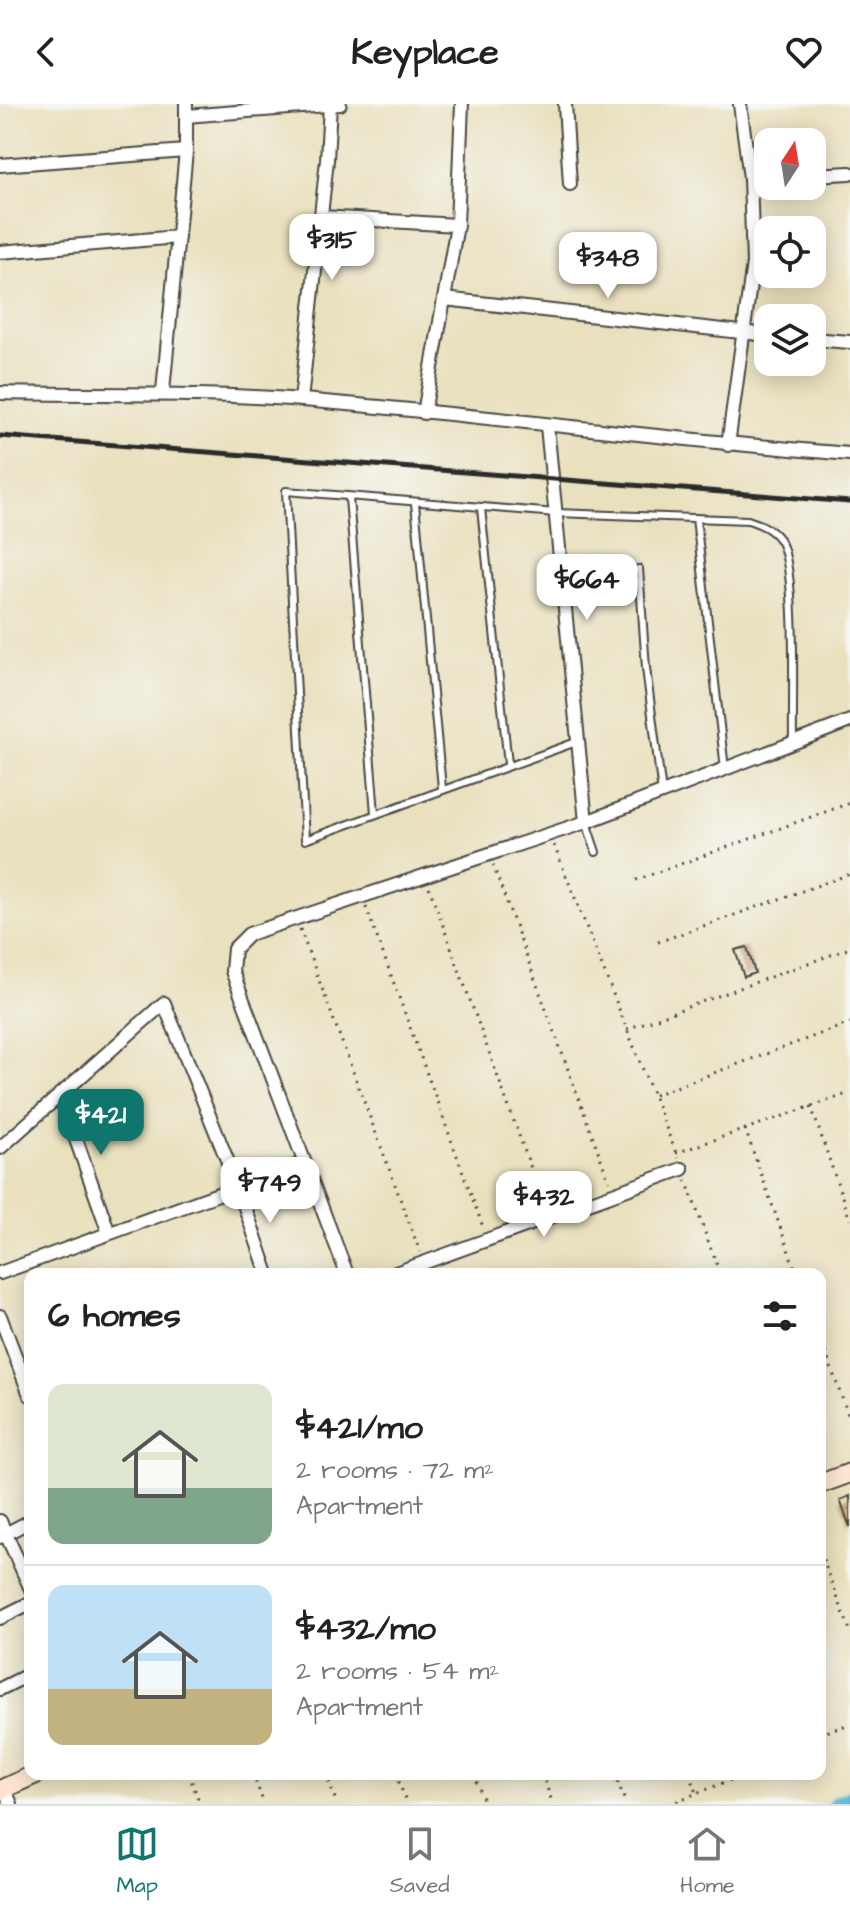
<!DOCTYPE html>
<html lang="en">
<head>
<meta charset="utf-8">
<style>
  :root { --surface:#fff; --page:#f2f2f2; --text:#222; --muted:#767676; --line:#e0e0e0; --accent:#0f766e }
  body { margin:0; font-family:"Architects Daughter",sans-serif; background:var(--page); color:var(--text); height:100vh; display:flex; flex-direction:column; font-size:30px; white-space:nowrap }
  * { box-sizing:border-box; margin:0 }
  p { font-size:26px; color:var(--muted) }
  .icon { flex:none; width:44px; height:44px; fill:none; stroke:currentColor; stroke-width:2; stroke-linecap:round; stroke-linejoin:round }
  .map { position:relative; flex:1; overflow:hidden }
  .panel { position:absolute; left:24px; top:1164px; width:802px; height:512px; display:flex; flex-direction:column; background:var(--surface); border-radius:16px; box-shadow:0 4px 20px #0003 }
  .panel>* { flex:none }
  .needle { width:52px; rotate:12deg }
  .controls { position:absolute; left:754px; top:24px; display:grid; gap:16px }
  .controls a { display:grid; place-items:center; width:72px; height:72px; border-radius:16px; background:var(--surface); box-shadow:0 4px 20px #0003; font-size:40px }
  .price { position:absolute; translate:-50% -68px; padding:0 18px; border-radius:16px; background:#fff; color:#222; font-size:26px; line-height:52px; filter:drop-shadow(0 2px 4px #0008) }
  .price::after { content:''; position:absolute; left:50%; top:48px; width:24px; height:18px; margin-left:-12px; background:inherit; clip-path:polygon(0 0,100% 0,50% 100%) }
  .price.current { background:var(--accent); color:#fff }
  ul { padding:0; list-style:none }
  li { display:flex; align-items:center; gap:24px; height:200px; padding:0 24px }
  li+li { border-top:2px solid var(--line) }
  li span { display:grid; place-items:center; flex:none; width:224px; height:160px; border-radius:16px; color:#555 }
  li>.icon { margin-inline-start:auto }
  span .icon { width:96px; height:96px; fill:#fffc; stroke-width:1 }
  li b { font-size:34px }
  h2 { display:flex; justify-content:space-between; align-items:center; height:96px; padding:0 24px; font-size:34px }
  header { display:flex; justify-content:space-between; align-items:center; height:104px; padding:0 24px; background:var(--surface); font-size:36px; font-weight:800 }
  .dock { display:flex; justify-content:space-around; align-items:center; height:112px; border-top:2px solid var(--line); background:var(--surface); font-size:22px; color:var(--muted) }
  .dock a { display:grid; justify-items:center; gap:4px }
  .dock .current { color:var(--accent) }
  .map>svg:first-child { display:block }
</style>
</head>
<body>
<header><svg class="icon" aria-label="back" viewBox="0 0 24 24"><path d="M15 5l-7 7 7 7"/></svg>Keyplace<svg class="icon" aria-label="heart" viewBox="0 0 24 24"><path d="M12 20l-8-8c-3-5 5-10 8-4 3-6 11-1 8 4z"/></svg></header>
<div class="map">
<svg width="850" height="1700" viewBox="0 0 850 1700">
  <rect width="100%" height="100%" fill="#f6f6f2"/>
  <filter id="ink" filterUnits="userSpaceOnUse"><feTurbulence type="fractalNoise" baseFrequency=".0125" numOctaves="2"/><feDisplacementMap in="SourceGraphic" scale="16" xChannelSelector="R" yChannelSelector="G"/><feConvolveMatrix kernelMatrix="1 2 1 2 8 2 1 2 1" color-interpolation-filters="sRGB"/></filter>
  <filter id="wash" filterUnits="userSpaceOnUse"><feTurbulence type="fractalNoise" baseFrequency=".006" numOctaves="4" result="noise"/><feDisplacementMap in="SourceGraphic" scale="32" xChannelSelector="R" yChannelSelector="G"/><feGaussianBlur stdDeviation="1.8" result="paint"/><feColorMatrix in="noise" values="0 0 0 0 0 0 0 0 0 0 0 0 0 0 0 0 0 1.4 0 .05"/><feComposite in="paint" operator="in"/></filter>
  <g filter="url(#wash)">
    <rect width="100%" height="100%" fill="#e9e0bd"/>
    <g fill="none" stroke-linecap="round" stroke-linejoin="round">
      <!-- canal -->
      <polyline stroke="#50b2ce" stroke-width="16" points="836,1700 850,1694"/>
    </g>
    <g id="blocks">
      <!-- building -->
      <g fill="#c8a983">
        <polygon points="747,843 755,869 744,873 735,846"/>
        <polygon points="850,1392 850,1423 840,1396"/>
      </g>
    </g>
  </g>
  <g filter="url(#ink)">
    <use href="#blocks" fill-opacity="0" stroke="#484641" stroke-width="2"/>
    <g fill="none" stroke-linecap="round" stroke-linejoin="round">
      <!-- lane casing -->
      <g stroke="#484641" stroke-width="10">
        <g id="lane">
          <polyline points="349,394 375,709"/>
          <polyline points="415,399 442,684"/>
          <polyline points="481,404 508,660"/>
          <polyline points="696,414 725,665"/>
          <polyline points="633,466 639,465 646,564 662,689"/>
          <path d="M579 637 305 736 286 387 556 409 748 416C760 420 771 424 779 435 798 460 792 599 793 637"/>
          <polyline points="586,718 596,748"/>
        </g>
      </g>
      <!-- street casing -->
      <g stroke="#484641" stroke-width="16">
        <g id="street">
          <polyline points="565,0 570,80"/>
          <polyline points="186,12 340,0"/>
          <polyline points="0,61 186,47"/>
          <polyline points="812,71 850,69"/>
          <polyline points="750,74 768,73"/>
          <polyline points="321,113 457,121"/>
          <polyline points="0,148 178,133"/>
          <polyline points="444,195 768,231"/>
          <polyline points="812,235 850,238"/>
          <polyline points="163,287 186,47 186,0"/>
          <path d="M0 289C101 291 201 288 302 296 485 311 667 336 850 350"/>
          <polyline points="301,296 327,56 330,0"/>
          <polyline points="424,309 457,121 462,0"/>
          <polyline points="547,322 586,718"/>
          <polyline points="728,341 753,159 750,74 740,0"/>
          <polyline points="60,990 109,1129"/>
          <polyline points="0,1044 164,899 238,1083 268,1170"/>
          <polyline points="0,1169 304,1059"/>
          <polyline points="347,1170 232,867 234,845 249,830 586,718 850,617"/>
          <polyline points="393,1170 682,1065"/>
          <polyline points="0,1212 30,1291"/>
          <polyline points="0,1417 30,1483"/>
          <polyline points="0,1433 30,1417"/>
          <polyline points="0,1514 30,1499"/>
          <polyline points="0,1585 30,1570"/>
          <polyline points="4,1684 11,1700"/>
        </g>
      </g>
      <!-- secondary casing -->
      <g stroke="#484641" stroke-width="22">
        <g id="secondary">
          <polyline points="820,1380 850,1369"/>
          <polyline points="0,1686 36,1670"/>
        </g>
      </g>
      <!-- path -->
      <g stroke="#484641" stroke-width="3" stroke-dasharray="2 6" stroke-linecap="butt">
        <polyline points="554,741 678,1054"/>
        <polyline points="493,761 609,1077"/>
        <polyline points="636,776 850,699"/>
        <polyline points="429,783 545,1103"/>
        <polyline points="366,803 483,1123"/>
        <polyline points="300,825 420,1148"/>
        <polyline points="658,838 850,770"/>
        <polyline points="627,925 850,844"/>
        <polyline points="654,991 850,919"/>
        <polyline points="811,1002 850,1116"/>
        <polyline points="745,1025 797,1170"/>
        <polyline points="676,1049 850,989"/>
        <polyline points="686,1076 720,1170"/>
        <polyline points="820,1233 850,1316"/>
        <polyline points="820,1448 850,1526"/>
        <polyline points="820,1630 850,1620"/>
        <polyline points="189,1670 200,1700"/>
        <polyline points="253,1670 264,1700"/>
        <polyline points="326,1670 337,1700"/>
        <polyline points="396,1670 407,1700"/>
        <polyline points="474,1670 485,1700"/>
        <polyline points="542,1670 553,1700"/>
        <polyline points="615,1670 626,1700"/>
        <polyline points="690,1670 697,1689"/>
        <polyline points="669,1700 746,1670"/>
      </g>
      <!-- lane -->
      <use href="#lane" stroke="#fff" stroke-width="6"/>
      <!-- street -->
      <use href="#street" stroke="#fff" stroke-width="12"/>
      <!-- secondary -->
      <use href="#secondary" stroke="#fde4d1" stroke-width="18"/>
      <!-- rail -->
      <polyline stroke="#2b2b2b" stroke-width="5" points="0,332 850,398"/>
    </g>
  </g>
</svg>
<div class="controls">
<a><svg class="needle" viewBox="-14 -14 28 28"><path d="M0-13l5 13h-10z" fill="#e53935"/><path d="M0 13l5-13h-10z" fill="#767676"/></svg></a>
<a><svg class="icon" aria-label="locate" viewBox="0 0 24 24"><circle cx="12" cy="12" r="6"/><path d="M12 2v4M12 18v4M2 12h4M18 12h4"/></svg></a>
<a><svg class="icon" aria-label="layers" viewBox="0 0 24 24"><path d="M12 4l9 5-9 5-9-5zM3 14l9 5 9-5"/></svg></a>
</div>
<b class="price" style="left:332px;top:178px">$315</b>
<b class="price" style="left:608px;top:196px">$348</b>
<b class="price" style="left:587px;top:518px">$664</b>
<b class="price current" style="left:101px;top:1053px">$421</b>
<b class="price" style="left:270px;top:1121px">$749</b>
<b class="price" style="left:544px;top:1135px">$432</b>
<section class="panel">
<h2>6 homes<svg class="icon" aria-label="filters" viewBox="0 0 24 24"><path d="M4 7h16M4 17h16"/><circle cx="9" cy="7" r="2"/><circle cx="15" cy="17" r="2"/></svg></h2>
<ul>
<li><span style="background:linear-gradient(#dfe7d0 65%,#7fa58c 0)"><svg class="icon" aria-label="home" viewBox="0 0 24 24"><path d="M3 11l9-7 9 7M6 9v11h12V9"/></svg></span><div><b>$421/mo</b><p>2 rooms · 72 m²</p><p>Apartment</p></div></li>
<li><span style="background:linear-gradient(#bfe0f5 65%,#c2b280 0)"><svg class="icon" aria-label="home" viewBox="0 0 24 24"><path d="M3 11l9-7 9 7M6 9v11h12V9"/></svg></span><div><b>$432/mo</b><p>2 rooms · 54 m²</p><p>Apartment</p></div></li>
</ul>
</section>
</div>
<nav class="dock">
<a class="current"><svg class="icon" aria-label="map" viewBox="0 0 24 24"><path d="M3 6l6-2 6 2 6-2v14l-6 2-6-2-6 2zM9 4v14M15 6v14"/></svg>Map</a>
<a><svg class="icon" aria-label="saved" viewBox="0 0 24 24"><path d="M7 4h10v16l-5-4-5 4z"/></svg>Saved</a>
<a><svg class="icon" aria-label="home" viewBox="0 0 24 24"><path d="M3 11l9-7 9 7M6 9v11h12V9"/></svg>Home</a>
</nav>
</body>
</html>
